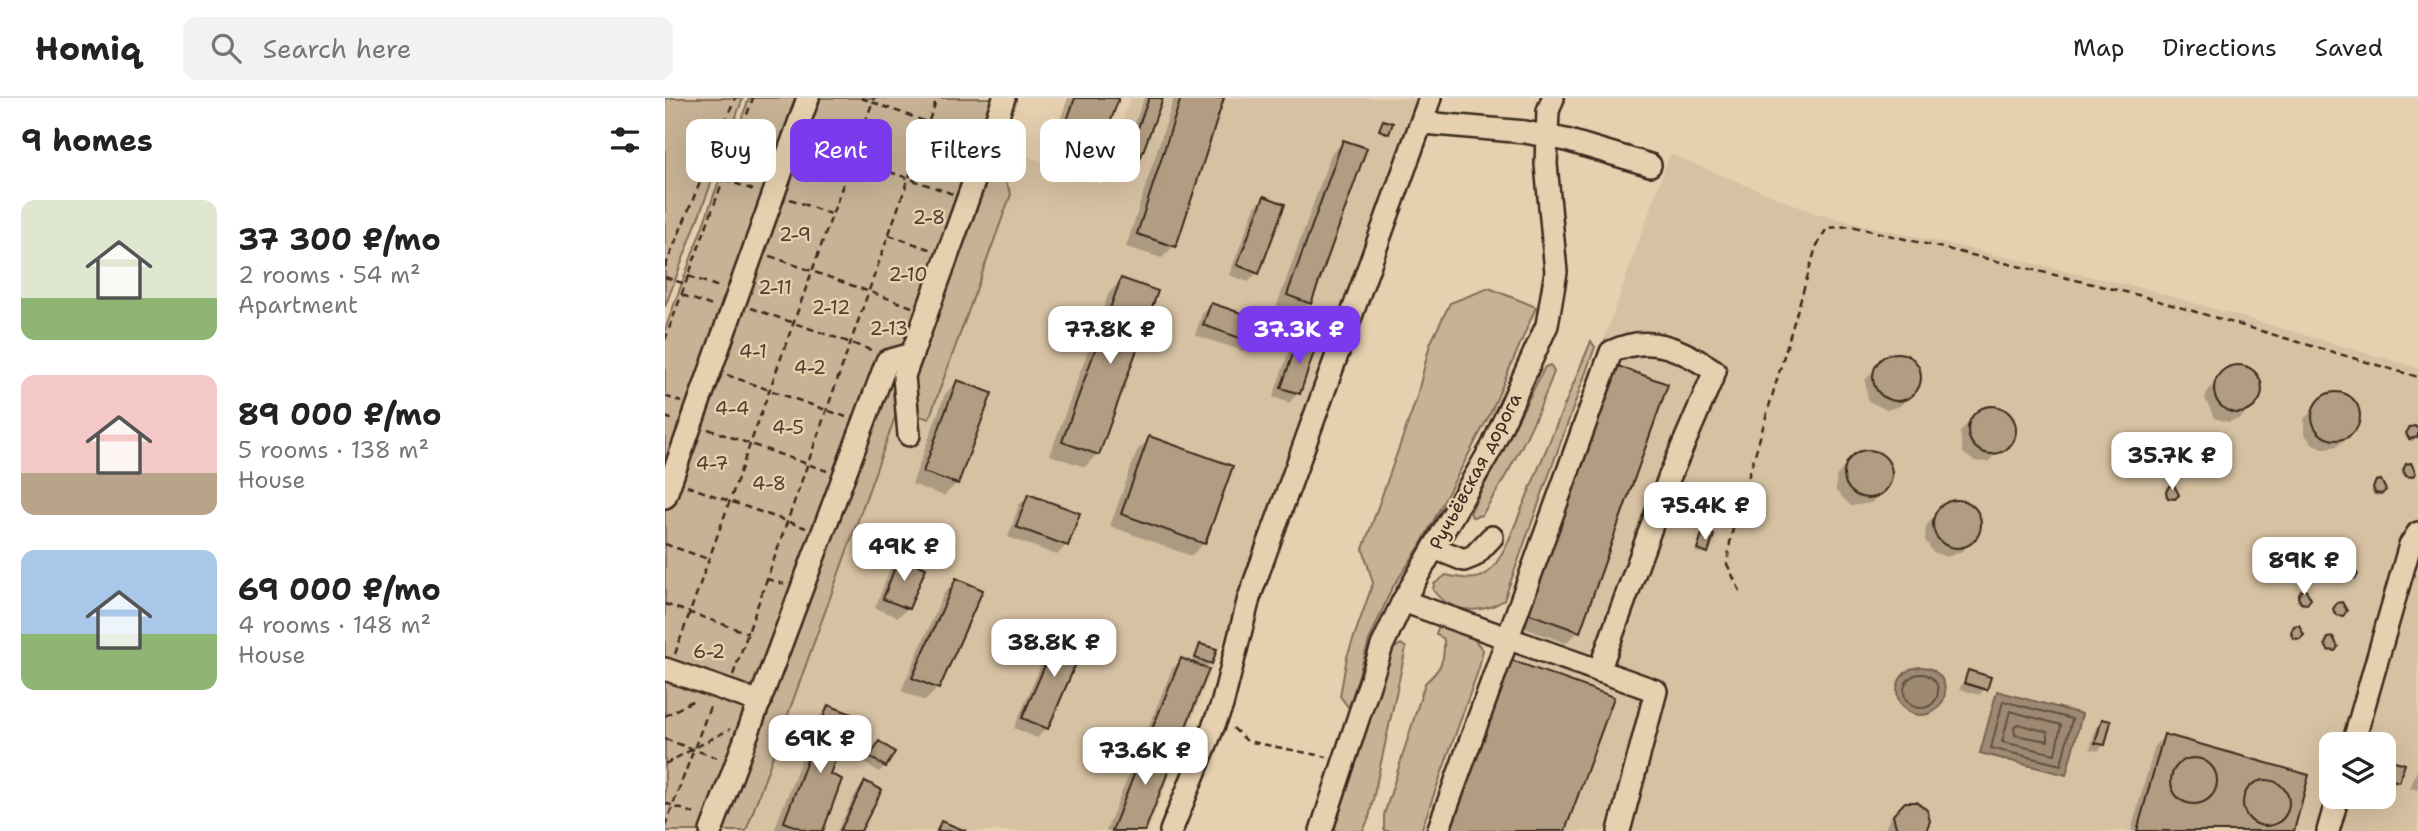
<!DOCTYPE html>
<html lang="en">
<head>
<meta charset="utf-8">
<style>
  :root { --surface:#fff; --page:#f2f2f2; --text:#222; --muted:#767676; --line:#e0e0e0; --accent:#7c3aed }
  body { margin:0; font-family:"Shantell Sans",sans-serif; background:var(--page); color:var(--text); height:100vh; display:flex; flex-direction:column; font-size:26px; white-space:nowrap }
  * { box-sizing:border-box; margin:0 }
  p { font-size:23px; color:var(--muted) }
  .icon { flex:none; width:38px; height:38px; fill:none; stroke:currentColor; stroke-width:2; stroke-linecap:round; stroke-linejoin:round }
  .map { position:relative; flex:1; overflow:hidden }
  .side { display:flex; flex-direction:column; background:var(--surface); width:665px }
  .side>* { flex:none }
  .top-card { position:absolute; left:21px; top:21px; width:665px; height:63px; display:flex; gap:14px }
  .buttons { position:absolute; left:1654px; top:634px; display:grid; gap:14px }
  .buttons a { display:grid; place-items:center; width:77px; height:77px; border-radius:14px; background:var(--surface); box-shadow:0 7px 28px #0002; font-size:35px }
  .price { position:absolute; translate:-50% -60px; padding:0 16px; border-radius:14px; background:#fff; color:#222; font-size:23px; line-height:46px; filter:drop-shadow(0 2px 4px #0008) }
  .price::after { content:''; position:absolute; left:50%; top:42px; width:21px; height:16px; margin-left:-10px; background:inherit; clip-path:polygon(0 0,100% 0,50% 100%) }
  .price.current { background:var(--accent); color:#fff }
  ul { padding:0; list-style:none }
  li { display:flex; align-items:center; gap:21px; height:175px; padding:0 21px }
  li span { display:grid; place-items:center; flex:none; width:196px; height:140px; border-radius:14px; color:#555 }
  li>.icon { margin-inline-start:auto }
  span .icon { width:84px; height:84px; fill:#fffc; stroke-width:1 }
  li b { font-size:30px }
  h2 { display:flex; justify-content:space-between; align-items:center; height:84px; padding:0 21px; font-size:30px }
  .tag { padding:0 24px; border-radius:14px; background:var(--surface); box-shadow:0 7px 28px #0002; font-size:24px; line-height:63px }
  .tag.current { background:var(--accent); color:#fff }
  header { display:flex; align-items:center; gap:42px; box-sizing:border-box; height:98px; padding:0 35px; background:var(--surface); border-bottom:2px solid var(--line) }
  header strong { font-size:33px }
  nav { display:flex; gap:38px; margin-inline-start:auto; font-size:24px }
  .search { width:490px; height:63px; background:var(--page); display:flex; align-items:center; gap:18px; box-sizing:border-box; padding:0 24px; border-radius:14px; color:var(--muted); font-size:26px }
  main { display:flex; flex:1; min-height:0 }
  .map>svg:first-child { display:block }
</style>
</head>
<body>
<header>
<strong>Homiq</strong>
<div class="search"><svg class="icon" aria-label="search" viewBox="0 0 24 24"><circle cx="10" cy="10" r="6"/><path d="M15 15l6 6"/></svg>Search here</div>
<nav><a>Map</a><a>Directions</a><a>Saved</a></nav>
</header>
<main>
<section class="side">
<h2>9 homes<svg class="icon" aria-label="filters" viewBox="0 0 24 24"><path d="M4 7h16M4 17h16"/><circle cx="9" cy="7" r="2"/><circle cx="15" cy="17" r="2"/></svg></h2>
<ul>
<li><span style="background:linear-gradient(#dfe7d0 70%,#8fb573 0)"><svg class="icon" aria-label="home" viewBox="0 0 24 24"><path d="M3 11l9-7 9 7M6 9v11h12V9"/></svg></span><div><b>37 300 ₽/mo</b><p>2 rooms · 54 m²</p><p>Apartment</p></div></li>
<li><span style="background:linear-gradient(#f6c9c9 70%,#b9a48a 0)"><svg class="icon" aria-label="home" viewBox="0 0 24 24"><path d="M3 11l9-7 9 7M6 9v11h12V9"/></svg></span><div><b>89 000 ₽/mo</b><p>5 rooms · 138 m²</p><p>House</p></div></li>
<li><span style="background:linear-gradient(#a9c7e8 60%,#8fb573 0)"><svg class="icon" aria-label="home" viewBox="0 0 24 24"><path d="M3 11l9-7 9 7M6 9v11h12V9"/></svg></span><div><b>69 000 ₽/mo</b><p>4 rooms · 148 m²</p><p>House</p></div></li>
</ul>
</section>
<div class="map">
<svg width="1753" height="733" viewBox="0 0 1753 733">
  <rect width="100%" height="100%" fill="#e6d0af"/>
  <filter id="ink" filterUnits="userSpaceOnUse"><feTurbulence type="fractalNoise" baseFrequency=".0143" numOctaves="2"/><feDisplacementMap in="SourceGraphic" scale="14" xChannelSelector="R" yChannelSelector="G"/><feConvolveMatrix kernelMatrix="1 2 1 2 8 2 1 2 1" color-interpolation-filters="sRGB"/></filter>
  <g filter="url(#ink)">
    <!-- built -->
    <g fill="#d6c1a2" fill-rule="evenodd">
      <polygon points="465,0 753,0 566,523 483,733 81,733 234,311 264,321 326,49 347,52 436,87"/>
      <path d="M1005 56 1152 116 1481 191 1753 270V733H764ZM1666 646H1718V698H1666Z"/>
    </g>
    <!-- green -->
    <g fill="#c7b295" stroke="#816e5a" stroke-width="2">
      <polygon points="0,0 78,0 0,209"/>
      <polygon points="84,0 343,0 326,49 346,96 264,321 233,311 81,733 0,733 0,232"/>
      <polygon points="824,190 871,209 826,314 755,448 726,492 704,543 684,610 675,598 682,559 708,485 698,451 751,302 765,246 785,205"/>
      <path d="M926 243 930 249 839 502C816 518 784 514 768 492L769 486 781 477C820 486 825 478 843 444Z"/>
      <path d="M886 267 889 274C871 324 846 372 817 417L807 419 805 415 880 269Z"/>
      <path d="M774 527 808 540 818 552 814 570 756 733H719V717L760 585C776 571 780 563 779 541L771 536Z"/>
      <polygon points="736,546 741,550 739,559 704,720 698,733 669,733 721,570 728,551"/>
    </g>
    <!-- water -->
    <g fill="#9e8a73" stroke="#766451" stroke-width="2">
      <circle cx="1256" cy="593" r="24"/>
      <polygon points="1332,593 1417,616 1401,677 1315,655"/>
    </g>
    <!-- shadow -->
    <g fill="#0003">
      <polygon points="403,0 452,0 429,64 416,76 380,63"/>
      <polygon points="479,0 496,0 470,71 460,81 451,77"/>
      <polygon points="509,0 557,0 509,148 497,160 461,149"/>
      <polygon points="679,44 644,205 632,217 611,210 666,56"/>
      <polygon points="599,100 592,175 583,184 564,177 590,109"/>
      <polygon points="456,182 432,356 420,369 385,357 444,195"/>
      <polygon points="546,207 587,244 578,253 530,237 537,216"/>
      <polygon points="634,241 633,295 624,305 608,299 625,250"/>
      <polygon points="1236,257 1249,264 1255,279 1254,286 1235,308 1222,312 1203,303 1200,282 1221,260"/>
      <polygon points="1577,269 1590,276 1596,290 1595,298 1576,320 1563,324 1549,320 1540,300 1542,294 1562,271"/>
      <polygon points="938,282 914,533 901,545 851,527"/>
      <polygon points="292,284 292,385 279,398 247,386 280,296"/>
      <polygon points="1675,296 1688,303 1694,317 1689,331 1674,347 1661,351 1647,346 1639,335 1639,321 1660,299"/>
      <polygon points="1330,309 1344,317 1348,323 1348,339 1323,364 1309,363 1298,355 1295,334 1315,312"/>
      <polygon points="1742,333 1752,333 1747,344 1740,339"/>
      <polygon points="485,340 539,445 526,458 445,428 472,353"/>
      <polygon points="1199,354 1214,356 1224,368 1225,383 1206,405 1186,408 1171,393 1171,379 1185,362"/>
      <polygon points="1742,368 1749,370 1743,381 1736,376"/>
      <polygon points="1711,385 1715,395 1713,398 1708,397 1706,393"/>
      <polygon points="1504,390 1509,400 1506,402 1499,398"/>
      <polygon points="364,398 401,447 392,457 343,439 354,407"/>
      <polygon points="1296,403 1310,411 1314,432 1296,454 1282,459 1268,454 1260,442 1261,428 1281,406"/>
      <polygon points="1038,435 1041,454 1039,456 1030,454"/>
      <polygon points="235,462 243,510 233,519 210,510 225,471"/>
      <polygon points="1644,462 1651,470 1649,473 1642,468"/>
      <polygon points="1683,470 1688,480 1685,483 1678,478"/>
      <polygon points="291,482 273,590 260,603 236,593 279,495"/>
      <polygon points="1634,497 1641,505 1638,508 1631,503"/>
      <polygon points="1669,509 1676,517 1674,520 1667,515"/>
      <polygon points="1629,530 1634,541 1631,543 1624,538"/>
      <polygon points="396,533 419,543 381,630 372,640 349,630 387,542"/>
      <polygon points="1664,542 1671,544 1665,555 1659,550"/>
      <polygon points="536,548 545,565 539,571 478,733 441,733 507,571 516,562 526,566"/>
      <polygon points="1304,574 1320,591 1314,597 1294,591"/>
      <polygon points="164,609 156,733 109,733 151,622"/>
      <polygon points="1437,623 1439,647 1433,653 1425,651 1431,629"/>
      <polygon points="1500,638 1627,733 1466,733 1490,647"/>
      <polygon points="214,646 220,668 214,674 200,665"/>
      <polygon points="1726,664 1733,683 1727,689 1718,686 1720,670"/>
      <polygon points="1753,670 1753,692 1745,690"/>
      <polygon points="200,686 195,733 172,733 191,695"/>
      <polygon points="1246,705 1259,733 1219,733 1226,718 1236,708"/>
    </g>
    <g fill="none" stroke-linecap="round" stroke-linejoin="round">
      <!-- shore -->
      <g stroke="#635040" stroke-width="2">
        <circle cx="1256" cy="593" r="17"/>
        <polygon points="1338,603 1407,621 1396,667 1326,650"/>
        <polygon points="1345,613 1396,627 1390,656 1337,644"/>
        <polygon points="1353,626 1383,634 1383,643 1350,637 1349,629"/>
      </g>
    </g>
    <!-- building -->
    <g fill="#b29d82" stroke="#3b2a1e" stroke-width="2">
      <polygon points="410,0 454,0 431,65 392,51"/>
      <polygon points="484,0 498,0 471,72 459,68"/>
      <polygon points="516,0 559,0 511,149 472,136"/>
      <polygon points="718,22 728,25 724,36 714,32"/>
      <polygon points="678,42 702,50 646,206 622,197"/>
      <polygon points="599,98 620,106 594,176 572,167"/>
      <polygon points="456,180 493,193 434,357 397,344"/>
      <polygon points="546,205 597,222 589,245 538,227"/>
      <polygon points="634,239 652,245 635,296 616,290"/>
      <circle cx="1232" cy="279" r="24"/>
      <circle cx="1573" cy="291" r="24"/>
      <polygon points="950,267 1003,286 915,534 862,515"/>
      <polygon points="292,282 327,295 293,386 258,374"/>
      <circle cx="1671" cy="318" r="24"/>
      <circle cx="1327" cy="332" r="24"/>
      <polygon points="1750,328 1753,331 1753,339 1744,341 1741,335 1745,329"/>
      <polygon points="484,338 568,368 540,446 456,416"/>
      <circle cx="1203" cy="376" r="24"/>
      <polygon points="1746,365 1751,375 1747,379 1741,378 1738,372 1741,366"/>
      <polygon points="1716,382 1721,392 1717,396 1710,395 1708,389 1711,383"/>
      <polygon points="1509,387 1514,397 1510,401 1503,400 1501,394 1504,388"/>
      <polygon points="363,396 415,415 403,448 351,429"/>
      <circle cx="1292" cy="426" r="24"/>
      <polygon points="1038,433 1049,437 1043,455 1032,451"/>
      <polygon points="1652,457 1657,467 1653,471 1646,470 1643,464 1647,458"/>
      <polygon points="234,459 261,470 244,511 218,501"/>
      <polygon points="1688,467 1693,477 1689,481 1682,480 1680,475 1683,468"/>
      <polygon points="291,480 318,492 274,591 247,580"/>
      <polygon points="1641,492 1646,501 1642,506 1636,505 1633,499 1636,493"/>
      <polygon points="1677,504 1682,513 1678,518 1671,517 1668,511 1672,505"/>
      <polygon points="1634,527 1639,537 1635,541 1628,540 1626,534 1629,528"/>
      <polygon points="396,531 421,542 383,631 357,620"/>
      <polygon points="1668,539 1673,549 1670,553 1663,552 1660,546 1663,540"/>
      <polygon points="535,546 552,551 547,566 530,560"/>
      <polygon points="516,560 544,571 512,651 483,641"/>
      <polygon points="846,562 949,599 900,733 784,733"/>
      <polygon points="1303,572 1326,579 1322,592 1299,585"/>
      <polygon points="163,607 187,616 165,676 177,681 158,733 143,733 119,724"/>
      <polygon points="1437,621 1446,623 1440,647 1430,645"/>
      <polygon points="1499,636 1644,677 1629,733 1472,733"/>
      <polygon points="483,641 512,651 480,733 447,733"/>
      <polygon points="214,643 230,654 221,669 205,659"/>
      <circle cx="1529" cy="683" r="23"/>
      <polygon points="1726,662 1740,666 1734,684 1721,680"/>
      <circle cx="1601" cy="705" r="23"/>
      <polygon points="200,683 217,692 196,733 175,733"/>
      <polygon points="1240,704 1252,704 1262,712 1265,723 1261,733 1232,733 1228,717"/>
      <polygon points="276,723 301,733 272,733"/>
    </g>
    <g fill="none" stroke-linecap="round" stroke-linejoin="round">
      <!-- minor casing -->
      <g stroke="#3b2a1e" stroke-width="26">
        <g id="minor">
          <polyline points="759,25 860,34 901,42 985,67"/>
          <polyline points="244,337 239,278 339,0"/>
          <polyline points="0,399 143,0"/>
          <polyline points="769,450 799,462 809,458 827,439"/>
          <polyline points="738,503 991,593 954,733"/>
          <polyline points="0,571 95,604"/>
          <polyline points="1688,646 1745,447 1753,435"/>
          <polyline points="46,733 222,263 247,256"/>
          <polyline points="506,733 557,607 584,500 765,0"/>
          <polyline points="656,733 717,548 738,503 827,349 882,227 891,174 881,66 883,13 888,0"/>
          <path d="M773 733 946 254C984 235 1016 251 1050 273L1004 380 934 573"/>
          <polyline points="1663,733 1673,698"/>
        </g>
      </g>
      <!-- path -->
      <g stroke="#3b2a1e" stroke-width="2.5" stroke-dasharray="7 5" stroke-linecap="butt">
        <polyline points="196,0 306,40"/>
        <polyline points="145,46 288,96"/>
        <polyline points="64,66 97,78"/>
        <polyline points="59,81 91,93"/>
        <polyline points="125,101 168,117"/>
        <polyline points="224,137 267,152"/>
        <polyline points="105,158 247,209"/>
        <polyline points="0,169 70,0"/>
        <polyline points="23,178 57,190"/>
        <polyline points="0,179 20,186"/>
        <polyline points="17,197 50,209"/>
        <polyline points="86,210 209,253"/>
        <polyline points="0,242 88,0"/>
        <polyline points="62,277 181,319"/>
        <polyline points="0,298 16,304"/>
        <polyline points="0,319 9,322"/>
        <polyline points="43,331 162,373"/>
        <polyline points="22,388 141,430"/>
        <polyline points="0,446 43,461"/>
        <polyline points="102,481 119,486"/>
        <polyline points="1075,493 1062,466 1066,438 1151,149 1162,130 1186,128 1473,197 1753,279"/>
        <polyline points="0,506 83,535"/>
        <polyline points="10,556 209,0"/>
        <polyline points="68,577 272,0"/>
        <polyline points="0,618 31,601"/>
        <polyline points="568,630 582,643 662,659"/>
        <polyline points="0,641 55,661"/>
        <polyline points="0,666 65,631"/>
        <polyline points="0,705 33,717"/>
        <polyline points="0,728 46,606"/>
      </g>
      <!-- minor -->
      <use href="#minor" stroke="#e6d0af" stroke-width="21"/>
    </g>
  </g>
  <g text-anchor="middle" stroke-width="5" stroke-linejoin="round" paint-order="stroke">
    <!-- park labels -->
    <g font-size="19" fill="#503e30" stroke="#e6d0af">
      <text x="264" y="126">2-8</text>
      <text x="130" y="143">2-9</text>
      <text x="243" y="183">2-10</text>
      <text x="110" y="196">2-11</text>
      <text x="166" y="216">2-12</text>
      <text x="224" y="237">2-13</text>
      <text x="88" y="260">4-1</text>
      <text x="145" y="276">4-2</text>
      <text x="67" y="317">4-4</text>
      <text x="123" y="336">4-5</text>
      <text x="47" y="372">4-7</text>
      <text x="104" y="392">4-8</text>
      <text x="44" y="560">6-2</text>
    </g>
    <!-- street labels -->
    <g font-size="19" fill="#3b2a1e" stroke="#e6d0af">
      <text transform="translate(810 373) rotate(-62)" y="7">Ручьёвская дорога</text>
    </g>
  </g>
</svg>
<div class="buttons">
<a><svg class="icon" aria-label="layers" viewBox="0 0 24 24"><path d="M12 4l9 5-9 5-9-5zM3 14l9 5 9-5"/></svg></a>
</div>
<b class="price" style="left:445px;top:268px">77.8K ₽</b>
<b class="price current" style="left:634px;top:268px">37.3K ₽</b>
<b class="price" style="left:1507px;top:394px">35.7K ₽</b>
<b class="price" style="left:1040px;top:444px">75.4K ₽</b>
<b class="price" style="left:239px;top:485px">49K ₽</b>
<b class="price" style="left:1639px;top:499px">89K ₽</b>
<b class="price" style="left:389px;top:581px">38.8K ₽</b>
<b class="price" style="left:155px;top:677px">69K ₽</b>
<b class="price" style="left:480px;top:689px">73.6K ₽</b>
<div class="top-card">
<a class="tag">Buy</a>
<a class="tag current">Rent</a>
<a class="tag">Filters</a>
<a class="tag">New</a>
</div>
</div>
</main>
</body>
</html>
